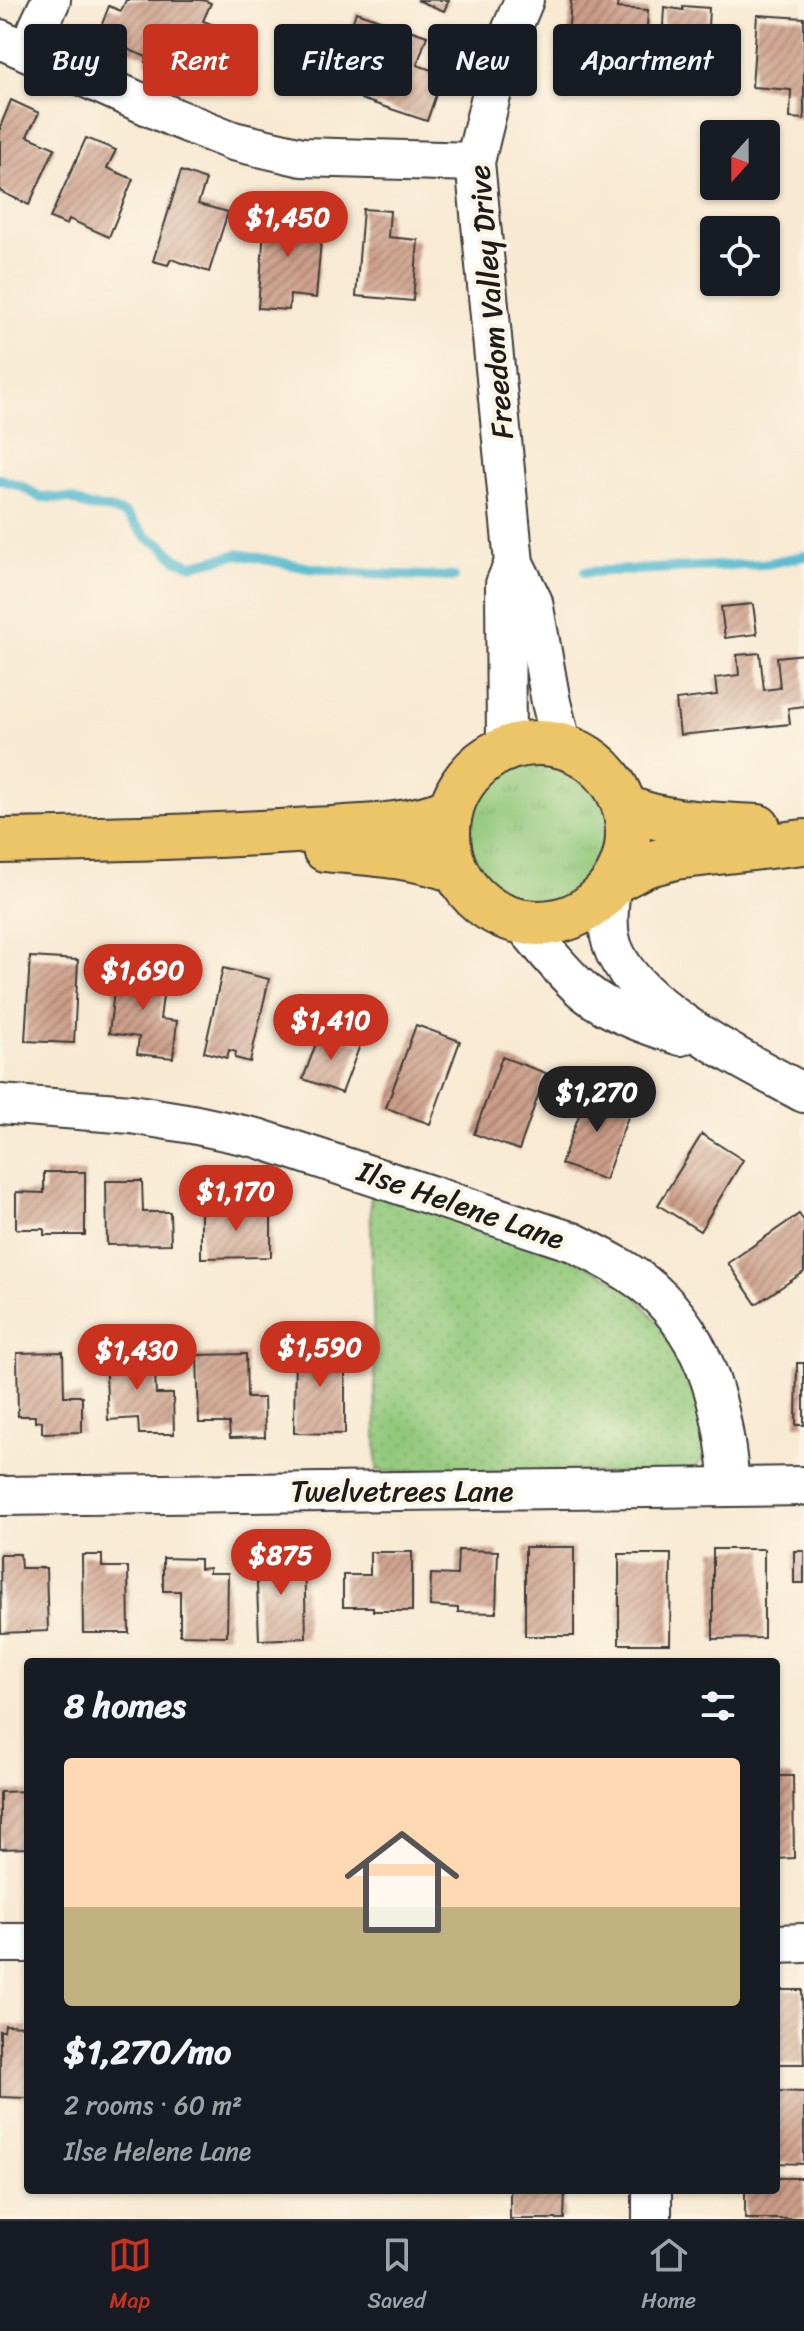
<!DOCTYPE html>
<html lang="en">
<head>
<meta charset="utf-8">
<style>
  :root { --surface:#171b24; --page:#242831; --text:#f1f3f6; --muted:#9ea1a6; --line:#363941; --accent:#c8321e }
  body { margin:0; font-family:Sriracha,sans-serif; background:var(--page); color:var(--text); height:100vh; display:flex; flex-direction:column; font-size:30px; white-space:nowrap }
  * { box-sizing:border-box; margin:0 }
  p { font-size:26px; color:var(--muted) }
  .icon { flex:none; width:44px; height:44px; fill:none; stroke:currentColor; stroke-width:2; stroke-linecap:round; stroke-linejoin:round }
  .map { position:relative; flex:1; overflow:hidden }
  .panel { position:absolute; left:24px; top:1658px; width:756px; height:536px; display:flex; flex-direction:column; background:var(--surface); border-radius:8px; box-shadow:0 2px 6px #0004 }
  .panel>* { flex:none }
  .guide { position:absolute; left:24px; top:24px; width:756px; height:72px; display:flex; gap:16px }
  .needle { width:52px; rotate:201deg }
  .fabs { position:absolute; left:700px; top:120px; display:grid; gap:16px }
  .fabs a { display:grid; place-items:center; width:80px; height:80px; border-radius:8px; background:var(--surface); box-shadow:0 2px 6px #0004; font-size:40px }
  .price { position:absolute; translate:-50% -68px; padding:0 18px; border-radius:28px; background:var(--accent); color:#fff; font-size:26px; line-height:52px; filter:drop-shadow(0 2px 4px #0008) }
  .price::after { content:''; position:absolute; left:50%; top:48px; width:24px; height:18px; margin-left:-12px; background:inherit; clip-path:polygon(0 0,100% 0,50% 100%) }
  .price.selected { background:#222; color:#fff }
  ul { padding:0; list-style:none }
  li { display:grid; align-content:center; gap:16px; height:424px; padding:0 40px }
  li+li { border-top:2px solid var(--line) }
  li span { display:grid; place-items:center; height:248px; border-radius:8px; color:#555 }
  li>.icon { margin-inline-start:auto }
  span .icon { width:144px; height:144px; fill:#fffc; stroke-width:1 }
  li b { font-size:34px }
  h2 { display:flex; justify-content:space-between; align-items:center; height:96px; padding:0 40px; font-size:34px }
  .chip { padding:0 28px; border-radius:8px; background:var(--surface); box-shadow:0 2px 6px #0004; font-size:28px; line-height:72px }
  .chip.selected { background:var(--accent); color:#fff }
  .tab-bar { display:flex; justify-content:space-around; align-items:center; height:112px; border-top:2px solid var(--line); background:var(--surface); font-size:22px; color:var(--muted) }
  .tab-bar a { display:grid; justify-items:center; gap:4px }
  .tab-bar .selected { color:var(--accent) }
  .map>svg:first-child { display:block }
</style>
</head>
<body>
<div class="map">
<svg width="804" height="2219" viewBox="0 0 804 2219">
  <defs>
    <pattern id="grass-tufts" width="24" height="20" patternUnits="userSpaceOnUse" patternTransform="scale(2)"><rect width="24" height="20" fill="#91c87a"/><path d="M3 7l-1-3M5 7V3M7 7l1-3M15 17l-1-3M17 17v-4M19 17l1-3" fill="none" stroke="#7cab69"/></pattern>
    <pattern id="park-dots" width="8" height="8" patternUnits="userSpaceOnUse" patternTransform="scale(2)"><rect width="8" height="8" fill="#91c87a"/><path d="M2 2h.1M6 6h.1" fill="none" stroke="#7cab69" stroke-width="1.8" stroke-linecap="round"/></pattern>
    <pattern id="building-hatch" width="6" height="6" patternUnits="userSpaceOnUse" patternTransform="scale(2)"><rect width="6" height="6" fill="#cb9d88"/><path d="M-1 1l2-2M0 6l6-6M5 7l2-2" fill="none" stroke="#a47f6e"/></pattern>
  </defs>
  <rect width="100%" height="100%" fill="#fcf5e5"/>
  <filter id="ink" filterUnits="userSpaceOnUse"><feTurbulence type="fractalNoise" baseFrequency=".0125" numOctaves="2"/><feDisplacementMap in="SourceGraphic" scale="16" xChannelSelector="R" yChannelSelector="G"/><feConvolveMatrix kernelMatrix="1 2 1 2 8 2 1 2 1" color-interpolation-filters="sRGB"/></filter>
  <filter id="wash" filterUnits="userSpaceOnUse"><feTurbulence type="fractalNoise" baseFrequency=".006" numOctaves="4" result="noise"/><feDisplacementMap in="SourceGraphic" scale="32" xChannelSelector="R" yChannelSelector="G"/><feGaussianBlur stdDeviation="1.8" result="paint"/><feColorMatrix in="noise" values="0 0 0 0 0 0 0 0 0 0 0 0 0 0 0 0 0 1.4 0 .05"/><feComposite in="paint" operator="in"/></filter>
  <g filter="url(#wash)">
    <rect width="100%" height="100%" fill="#f8e9d2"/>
    <!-- grass -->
    <circle fill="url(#grass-tufts)" stroke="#56724b" stroke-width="2" cx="537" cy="833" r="90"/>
    <!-- park -->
    <polygon fill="url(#park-dots)" stroke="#56724b" stroke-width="2" points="370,1188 581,1262 629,1288 687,1356 710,1433 707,1454 695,1469 674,1474 377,1471"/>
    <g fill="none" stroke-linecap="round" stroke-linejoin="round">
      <!-- stream -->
      <g stroke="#51b9cf" stroke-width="10">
        <polyline points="0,479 23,487 40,497 71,499 89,507 106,508 125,514 148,538 162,545 177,560 193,565 239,554 309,568 371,574 454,577"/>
        <polyline points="585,572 765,564 804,556"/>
      </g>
    </g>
    <g id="blocks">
      <!-- building -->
      <g fill="url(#building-hatch)">
        <polygon points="126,0 203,0 211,3 203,21 217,26 209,45 192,38 183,59 191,62 185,78 145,62 147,57 97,37 109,6 121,11"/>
        <polygon points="417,0 449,0 444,11"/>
        <polygon points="571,0 618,0 617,8 648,10 644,81 630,79 629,86 623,90 609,88 605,84 607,66 589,65 590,52 567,50"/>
        <polygon points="683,6 709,8 708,27 737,30 731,88 660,82 660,74 656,73 657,65 661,65 664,7 683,10"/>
        <polygon points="356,12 427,36 417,65 443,74 427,121 361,99 374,60 344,50"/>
        <polygon points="757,15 804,18 804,119 790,118 791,90 752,87"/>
        <polygon points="11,100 39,113 27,136 55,148 29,205 0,191 0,127"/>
        <polygon points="86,138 116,150 107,168 133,179 109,237 69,219 67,225 50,218"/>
        <polygon points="181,171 206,180 198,204 228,212 209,272 171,259 168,265 153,261"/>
        <polygon points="284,204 294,204 292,226 322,229 316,298 290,295 289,310 258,308 265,217 262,216 263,205 283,207"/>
        <polygon points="363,209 390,211 388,237 418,240 413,301 356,296"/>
        <polygon points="753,604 757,634 725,638 721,607"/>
        <polygon points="760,653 764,690 780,688 777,657 804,654 804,706 788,708 790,724 680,735 676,700 717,695 715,678 739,675 737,655"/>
        <polygon points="30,957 78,960 74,1043 25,1041"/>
        <polygon points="117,967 166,973 160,1019 177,1021 173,1058 137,1054 139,1037 109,1033"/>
        <polygon points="223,968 269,979 250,1062 235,1058 236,1052 229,1050 227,1058 204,1052"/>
        <polygon points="416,1025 460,1041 430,1124 386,1108"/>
        <polygon points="321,1030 360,1045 342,1093 303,1079"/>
        <polygon points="502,1057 546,1073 519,1150 474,1134"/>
        <polygon points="589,1088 633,1103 605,1180 561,1164"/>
        <polygon points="702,1134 743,1160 700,1231 658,1205"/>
        <polygon points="44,1172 85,1172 85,1235 44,1235 44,1229 16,1229 16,1192 44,1193"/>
        <polygon points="106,1181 142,1181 143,1212 170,1212 171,1244 107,1245"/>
        <polygon points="201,1208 271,1208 271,1257 201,1258"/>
        <polygon points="799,1214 804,1221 804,1272 756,1304 728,1263"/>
        <polygon points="295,1344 345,1345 345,1434 294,1433"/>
        <polygon points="154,1350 156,1394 173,1394 174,1434 139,1434 138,1418 108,1420 105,1352"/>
        <polygon points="63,1352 64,1396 82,1396 82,1432 42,1433 42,1421 35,1422 35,1416 18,1416 17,1353"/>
        <polygon points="246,1354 247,1398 264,1398 265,1437 230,1438 229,1423 199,1423 197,1355"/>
        <polygon points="797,1363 804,1363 804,1425 796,1425"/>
        <rect x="525" y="1547" width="49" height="89"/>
        <polygon points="713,1549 764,1549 764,1638 713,1639"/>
        <polygon points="458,1550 498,1551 496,1613 458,1612 458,1608 430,1606 431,1574 457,1575"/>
        <rect x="794" y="1551" width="10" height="32"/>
        <polygon points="370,1552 412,1552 412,1611 373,1611 373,1607 343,1607 343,1575 370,1575"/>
        <polygon points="0,1554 20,1554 21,1568 46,1568 48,1631 1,1633"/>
        <polygon points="619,1554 671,1554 670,1644 619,1644"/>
        <polygon points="82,1555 102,1555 102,1567 128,1567 129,1633 83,1633"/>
        <polygon points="304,1555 306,1638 259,1640 256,1557"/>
        <polygon points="163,1558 200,1559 200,1569 209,1568 209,1573 228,1573 227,1636 180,1635 180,1591 163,1591"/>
        <polygon points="776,1776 793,1776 794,1858 776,1859"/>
        <polygon points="28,1791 28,1848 0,1849 0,1792"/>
        <polygon points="776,1990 802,1990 804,2064 776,2064"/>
        <polygon points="5,2025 28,2026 28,2098 0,2097 0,2031 4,2031"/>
        <polygon points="776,2091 804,2092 804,2164 776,2163"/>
        <polygon points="776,2178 804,2178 804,2219 745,2219 745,2190 776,2190"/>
        <polygon points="510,2190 565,2190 564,2219 510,2219"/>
      </g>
    </g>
  </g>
  <g filter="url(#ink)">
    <use href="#blocks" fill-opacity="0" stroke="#3d3b37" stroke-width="2"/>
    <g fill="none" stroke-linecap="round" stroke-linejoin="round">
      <!-- minor casing -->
      <g stroke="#3d3b37" stroke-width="42">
        <g id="minor">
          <polyline points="524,0 501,55 475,162 514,563 533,602 551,702 562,746"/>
          <polyline points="0,39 175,118 233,141 302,157 475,162"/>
          <polyline points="27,51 51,0"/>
          <polyline points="506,748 505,584 514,563"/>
          <path d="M611 887C609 903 607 921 610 937 622 1002 750 1064 804 1093"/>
          <path d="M521 922C542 945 561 972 585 992 611 1013 649 1026 681 1036"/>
          <path d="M0 1104 131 1114 192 1124 257 1138 573 1242C600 1256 629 1270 652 1290 709 1341 724 1413 730 1486"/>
          <polyline points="0,1496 804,1486"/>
          <polyline points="0,1943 28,1943"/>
          <polyline points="776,1944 804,1943"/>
          <polyline points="652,2190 652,2219"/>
        </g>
      </g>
      <!-- major casing -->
      <g stroke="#3d3b37" stroke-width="48">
        <g id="major">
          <circle cx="538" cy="833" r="90"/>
          <path d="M627 808C668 825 714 824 758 827"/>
          <path d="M0 841C104 839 208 837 311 830 357 827 407 828 450 810"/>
          <path d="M325 849C369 853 412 855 454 870"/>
          <polyline points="616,880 645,865 675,857 804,842"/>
        </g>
      </g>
      <!-- minor -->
      <use href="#minor" stroke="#fff" stroke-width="38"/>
      <!-- major -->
      <use href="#major" stroke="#ecc569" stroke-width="44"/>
    </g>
  </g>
  <g text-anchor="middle" stroke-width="8" stroke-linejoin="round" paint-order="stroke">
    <!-- street labels -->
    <g font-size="30" fill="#1c1c1c" stroke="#fcf5e5">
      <text transform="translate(491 302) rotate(-95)" y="10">Freedom Valley Drive</text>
      <text transform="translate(461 1205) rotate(19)" y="10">Ilse Helene Lane</text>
      <text x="402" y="1501">Twelvetrees Lane</text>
    </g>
  </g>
</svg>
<div class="fabs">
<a><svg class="needle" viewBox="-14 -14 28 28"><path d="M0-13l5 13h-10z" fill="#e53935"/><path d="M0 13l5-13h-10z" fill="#9ea1a6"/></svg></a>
<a><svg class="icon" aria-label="locate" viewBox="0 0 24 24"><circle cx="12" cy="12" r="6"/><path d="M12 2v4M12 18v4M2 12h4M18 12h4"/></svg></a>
</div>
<b class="price" style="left:288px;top:259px">$1,450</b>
<b class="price" style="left:143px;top:1012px">$1,690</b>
<b class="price" style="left:331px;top:1062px">$1,410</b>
<b class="price selected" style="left:597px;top:1134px">$1,270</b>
<b class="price" style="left:236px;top:1233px">$1,170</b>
<b class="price" style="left:320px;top:1389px">$1,590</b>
<b class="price" style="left:137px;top:1392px">$1,430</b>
<b class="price" style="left:281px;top:1597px">$875</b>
<div class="guide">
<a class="chip">Buy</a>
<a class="chip selected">Rent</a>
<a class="chip">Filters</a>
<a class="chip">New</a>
<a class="chip">Apartment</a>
</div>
<section class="panel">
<h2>8 homes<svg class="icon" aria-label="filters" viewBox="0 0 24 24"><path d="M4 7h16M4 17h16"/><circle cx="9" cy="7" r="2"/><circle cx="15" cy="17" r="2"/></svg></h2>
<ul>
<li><span style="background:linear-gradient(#ffd9b3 60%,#c2b280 0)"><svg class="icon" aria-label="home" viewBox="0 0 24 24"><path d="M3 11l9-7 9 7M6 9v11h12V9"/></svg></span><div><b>$1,270/mo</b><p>2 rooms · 60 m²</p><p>Ilse Helene Lane</p></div></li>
</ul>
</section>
</div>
<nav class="tab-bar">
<a class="selected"><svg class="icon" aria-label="map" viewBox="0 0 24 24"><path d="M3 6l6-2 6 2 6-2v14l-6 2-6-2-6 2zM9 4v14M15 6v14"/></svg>Map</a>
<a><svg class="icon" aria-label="saved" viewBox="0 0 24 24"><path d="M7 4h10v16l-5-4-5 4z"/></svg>Saved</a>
<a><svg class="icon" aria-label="home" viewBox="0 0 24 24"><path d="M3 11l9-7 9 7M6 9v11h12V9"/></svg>Home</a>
</nav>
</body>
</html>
